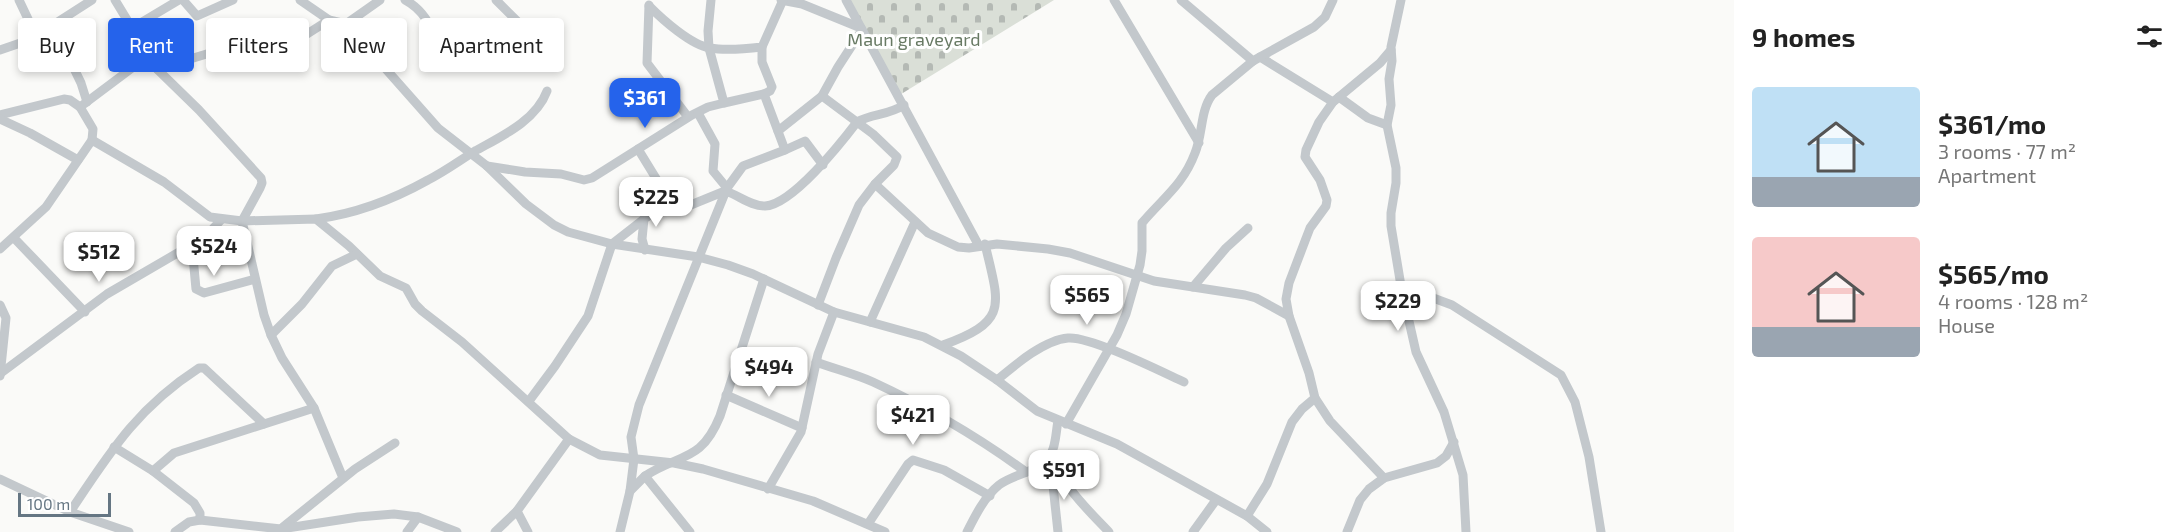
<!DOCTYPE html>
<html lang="en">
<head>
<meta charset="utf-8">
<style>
  :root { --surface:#fff; --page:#f2f2f2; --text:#222; --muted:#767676; --accent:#2563eb }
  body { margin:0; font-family:"Exo 2",sans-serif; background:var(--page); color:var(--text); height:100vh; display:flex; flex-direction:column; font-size:22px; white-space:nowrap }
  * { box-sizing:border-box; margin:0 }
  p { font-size:20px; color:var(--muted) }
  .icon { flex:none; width:33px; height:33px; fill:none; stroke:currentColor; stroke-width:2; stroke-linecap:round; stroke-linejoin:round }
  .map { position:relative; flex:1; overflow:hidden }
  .drawer { display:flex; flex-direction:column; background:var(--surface); width:450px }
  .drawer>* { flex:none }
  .guide { position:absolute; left:18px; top:18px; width:570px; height:54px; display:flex; gap:12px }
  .scale { position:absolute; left:18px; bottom:15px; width:93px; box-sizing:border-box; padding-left:6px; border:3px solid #657683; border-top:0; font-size:16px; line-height:21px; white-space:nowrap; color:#657683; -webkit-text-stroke:4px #fff; paint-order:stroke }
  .price { position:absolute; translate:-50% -51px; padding:0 14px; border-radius:12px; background:#fff; color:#222; font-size:20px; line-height:39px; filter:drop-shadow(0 2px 3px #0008) }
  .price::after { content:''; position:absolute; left:50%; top:36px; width:18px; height:14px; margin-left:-9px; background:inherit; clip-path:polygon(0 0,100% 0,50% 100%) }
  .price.current { background:var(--accent); color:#fff }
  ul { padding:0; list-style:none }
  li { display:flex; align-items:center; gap:18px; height:150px; padding:0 18px }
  li span { display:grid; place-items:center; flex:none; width:168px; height:120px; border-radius:6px; color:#555 }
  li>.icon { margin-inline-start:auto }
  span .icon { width:72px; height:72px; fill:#fffc; stroke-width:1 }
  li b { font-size:26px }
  h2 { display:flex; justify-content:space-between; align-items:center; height:72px; padding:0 18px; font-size:26px }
  .chip { padding:0 21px; border-radius:6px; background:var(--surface); box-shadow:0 3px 9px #0003; font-size:21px; line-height:54px }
  .chip.current { background:var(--accent); color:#fff }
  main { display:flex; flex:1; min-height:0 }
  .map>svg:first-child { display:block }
</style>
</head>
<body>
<main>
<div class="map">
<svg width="1734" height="532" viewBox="0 0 1734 532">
  <defs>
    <pattern id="cemetery-stones" width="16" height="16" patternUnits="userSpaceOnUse" patternTransform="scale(1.5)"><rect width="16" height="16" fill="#dadfd7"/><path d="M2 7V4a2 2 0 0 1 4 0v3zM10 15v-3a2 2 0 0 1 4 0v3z" fill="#b4b9b4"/></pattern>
  </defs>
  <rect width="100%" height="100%" fill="#fafaf8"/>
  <!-- cemetery -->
  <polygon fill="url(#cemetery-stones)" points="848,0 1054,0 898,96"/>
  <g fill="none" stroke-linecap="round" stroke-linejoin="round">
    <!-- minor -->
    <g stroke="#c3c8cc" stroke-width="9">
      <polyline points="19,0 36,36"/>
      <polyline points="115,0 157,69 199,110 261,178 262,183 260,188 242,221 264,315 271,335 282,358 314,408 343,478"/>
      <polyline points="183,0 197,16 233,0"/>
      <polyline points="300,0 329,20 346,24 380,0"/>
      <path d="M405 0C430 13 434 38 446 60"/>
      <polyline points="496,0 525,29"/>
      <polyline points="781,0 802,4 861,28"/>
      <polyline points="846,0 979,246"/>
      <polyline points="1114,0 1199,143"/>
      <polyline points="1181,0 1253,61 1260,57 1333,102"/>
      <polyline points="1401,0 1391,47 1392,61 1389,79 1391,105 1387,125 1396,168 1396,183 1391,213 1391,226 1401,286 1416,352 1444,412 1463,475 1466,532"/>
      <polyline points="649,5 647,63 688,117"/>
      <path d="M649 6C663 20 691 45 710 48 726 51 745 49 762 47L783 0"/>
      <polyline points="346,24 438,128 487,166 526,204 554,225 568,232 612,244 698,257 728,265 753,274 834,312 924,337 961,356 997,380 1037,411 1117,444 1247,516 1267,532"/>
      <polyline points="132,28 179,0"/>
      <polyline points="0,50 29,40 53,25"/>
      <polyline points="1260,57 1314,27 1325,17 1333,0"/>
      <polyline points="157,69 243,43 257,63 260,64 329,20"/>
      <polyline points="822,96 838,67 862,30"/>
      <polyline points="1339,97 1368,118 1387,125"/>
      <polyline points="87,102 81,83 53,25 92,0"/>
      <polyline points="724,103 764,94"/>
      <polyline points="0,115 64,99 70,100 80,107"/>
      <polyline points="0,119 30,133 78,160"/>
      <polyline points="778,131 822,96 873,134 897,157 894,165 875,184 859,205 836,258 818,305"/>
      <polyline points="92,140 93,129 80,107 148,56"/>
      <polyline points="638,149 665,193 668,208 656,211 644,219 642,239 645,250"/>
      <polyline points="785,150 805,141 823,165"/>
      <polyline points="487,166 525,172 561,174 584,180 592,178 692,115 708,107 724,103 709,48 708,31 711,0"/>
      <polyline points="875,184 928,233 958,247 969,248 997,244 1048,249 1070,253 1154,281 1245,295 1256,298 1289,316"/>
      <polyline points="727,188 743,166 785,150 764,94 770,91 772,87 762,62 762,47"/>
      <path d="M662 210 676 211 725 191C739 195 750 206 765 206 792 205 841 143 857 122 873 113 887 116 904 105"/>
      <path d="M316 219C354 214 394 199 428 180 444 172 459 161 475 151 500 137 536 121 547 91"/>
      <polyline points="14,238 85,312"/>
      <polyline points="192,246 196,289 204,293 255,279"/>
      <polyline points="0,249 46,207 92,140 164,182 210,217 242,221 316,219 349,246 380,276 406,288 415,304 422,311 462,342 569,439 600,455 674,463 703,469 813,501 885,532"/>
      <polyline points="1401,286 1452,305 1561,375 1575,402 1589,457 1601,532"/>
      <polyline points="1193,287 1226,248 1248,228"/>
      <polyline points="0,305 6,318 0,376"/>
      <polyline points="870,322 915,222"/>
      <polyline points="271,335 302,304 332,266 357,254"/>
      <path d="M943 345C1010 321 999 305 985 244"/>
      <path d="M816 362C835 369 855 374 873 382 927 407 978 437 1026 472"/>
      <polyline points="1,373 107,294 205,237 221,220"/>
      <path d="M997 380C1015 365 1044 340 1068 338 1090 336 1160 371 1184 382"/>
      <polyline points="726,395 802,428"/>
      <polyline points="529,401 555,366 588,316 612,244 644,219"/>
      <path d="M1066 424 1117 335 1126 314 1140 265 1142 251V223C1163 198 1183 185 1195 153 1203 134 1200 111 1212 95L1253 61"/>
      <polyline points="114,447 153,471 194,503 200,513 200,520"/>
      <path d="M1052 452C1059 483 1088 510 1109 532"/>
      <polyline points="1054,462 1052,476 1058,532"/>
      <polyline points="153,471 174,453 314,408"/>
      <path d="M645 476C680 453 701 463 720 416L764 279"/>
      <polyline points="1384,478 1330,421 1315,398 1309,373 1289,316 1286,299 1289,283 1305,241 1310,228 1326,206 1327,200 1320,180 1305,157 1306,150 1319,122 1333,102 1380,63 1391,50"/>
      <polyline points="0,479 70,512 129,532"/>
      <polyline points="768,489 801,432 818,354 834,312"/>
      <polyline points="630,491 645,476 690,532"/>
      <path d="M70 512C110 452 137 408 199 368H204L264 424"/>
      <polyline points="1247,516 1267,484 1292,422 1302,409 1315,398"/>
      <polyline points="868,524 908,464 913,460 944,470 990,496"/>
      <polyline points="283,527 355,469 395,443"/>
      <polyline points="175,532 189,522 200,520 281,529 358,517 394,514 418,517 457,532"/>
      <polyline points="407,532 418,517"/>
      <polyline points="495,532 517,511"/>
      <polyline points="528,532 517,511 569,439"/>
      <polyline points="620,532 630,491 634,459 631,437 639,405 727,188 713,171 715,144 698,113"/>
      <path d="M967 532C975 516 985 496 999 485 1015 473 1041 472 1051 454 1056 445 1056 431 1058 421"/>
      <polyline points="1193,532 1216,500"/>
      <polyline points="1347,532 1360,500 1369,489 1384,478 1437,463 1446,456 1454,442"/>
    </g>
  </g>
  <g text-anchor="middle" stroke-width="6" stroke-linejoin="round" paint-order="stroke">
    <!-- park labels -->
    <g font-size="18" fill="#687a64" stroke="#fff">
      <text x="914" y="46">Maun graveyard</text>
    </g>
  </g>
</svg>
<div class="scale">100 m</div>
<b class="price current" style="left:645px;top:129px">$361</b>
<b class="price" style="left:656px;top:228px">$225</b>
<b class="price" style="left:214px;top:277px">$524</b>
<b class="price" style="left:99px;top:283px">$512</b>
<b class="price" style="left:1087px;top:326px">$565</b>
<b class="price" style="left:1398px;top:332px">$229</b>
<b class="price" style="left:769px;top:398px">$494</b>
<b class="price" style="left:913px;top:446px">$421</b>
<b class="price" style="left:1064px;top:501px">$591</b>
<div class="guide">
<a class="chip">Buy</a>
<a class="chip current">Rent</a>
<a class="chip">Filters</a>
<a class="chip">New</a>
<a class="chip">Apartment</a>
</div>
</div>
<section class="drawer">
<h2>9 homes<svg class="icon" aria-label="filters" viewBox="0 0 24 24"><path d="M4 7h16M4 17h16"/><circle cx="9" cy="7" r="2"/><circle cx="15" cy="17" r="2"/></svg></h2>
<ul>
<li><span style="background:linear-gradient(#bfe0f5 75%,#9aa5b1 0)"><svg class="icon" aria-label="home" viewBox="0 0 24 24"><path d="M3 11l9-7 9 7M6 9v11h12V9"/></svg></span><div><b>$361/mo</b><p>3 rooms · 77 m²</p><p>Apartment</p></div></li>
<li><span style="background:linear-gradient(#f6c9c9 75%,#9aa5b1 0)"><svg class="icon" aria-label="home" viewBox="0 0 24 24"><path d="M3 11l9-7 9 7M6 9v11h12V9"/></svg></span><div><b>$565/mo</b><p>4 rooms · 128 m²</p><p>House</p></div></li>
</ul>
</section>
</main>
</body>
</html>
